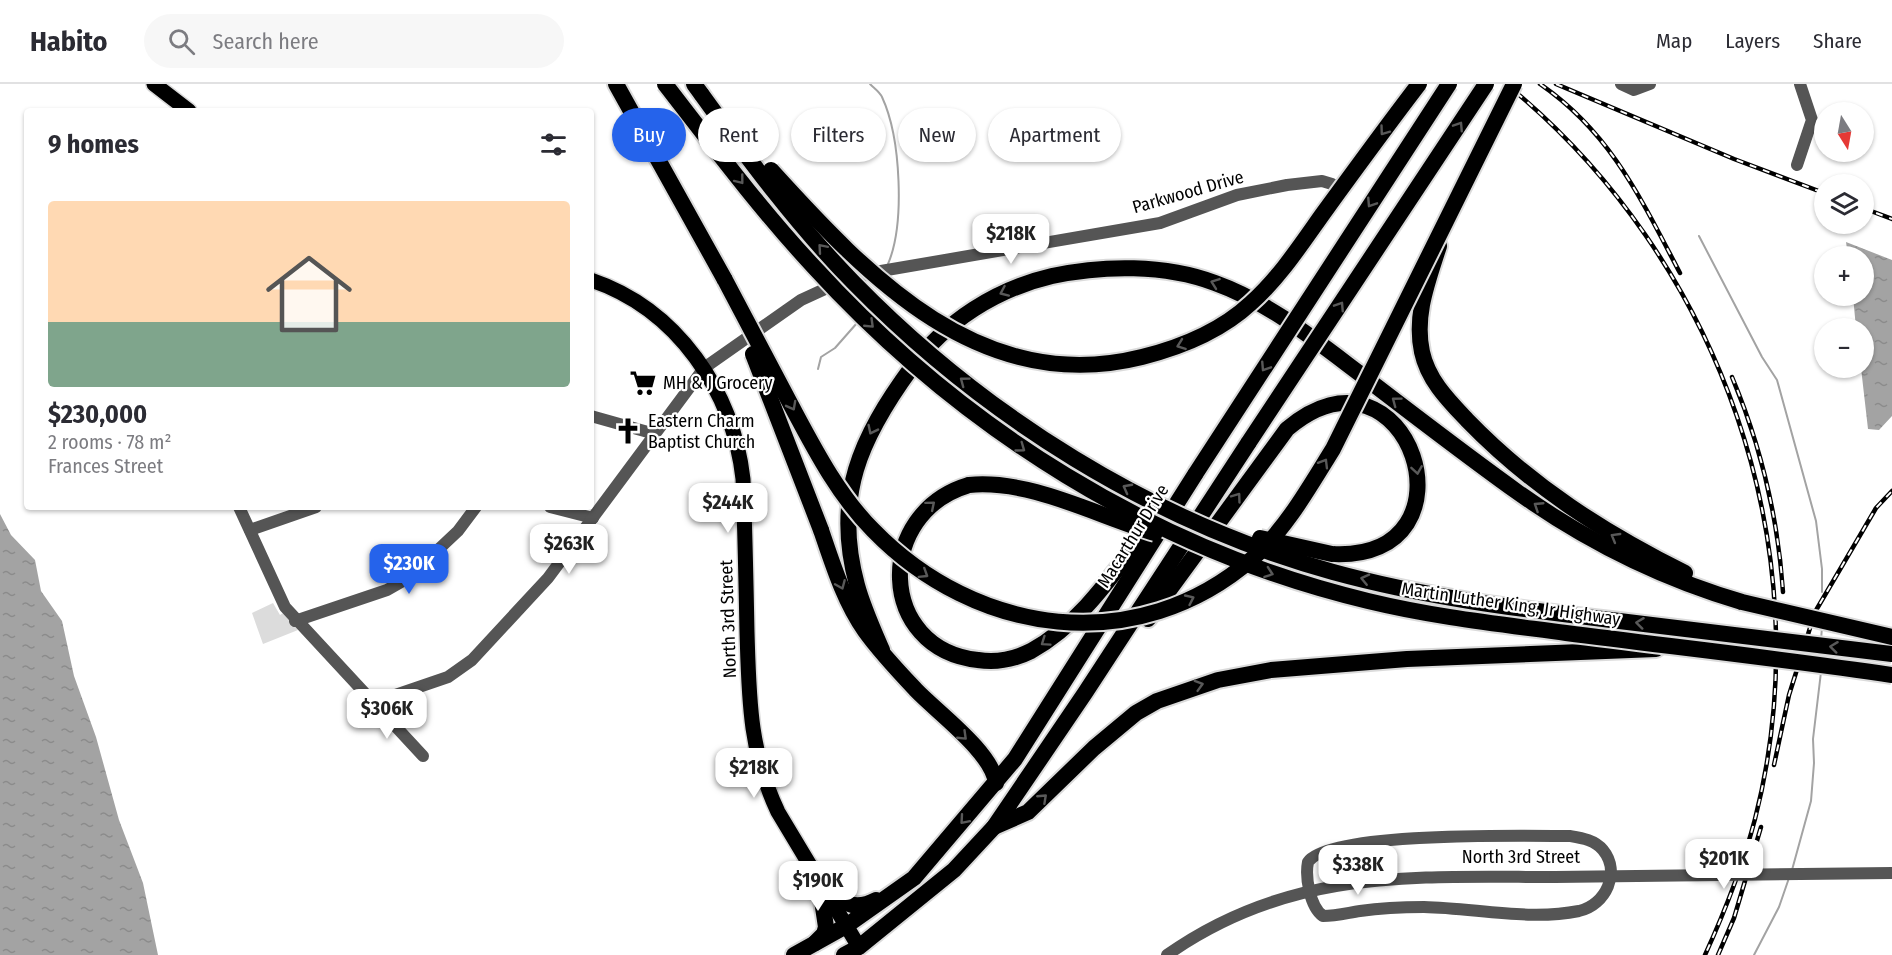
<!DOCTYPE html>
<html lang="en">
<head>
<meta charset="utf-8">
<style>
  :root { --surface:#fff; --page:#f7f7f7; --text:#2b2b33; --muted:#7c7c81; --line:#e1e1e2; --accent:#2563eb }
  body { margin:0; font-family:"Fira Sans Condensed",sans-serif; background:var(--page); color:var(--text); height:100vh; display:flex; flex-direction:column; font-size:22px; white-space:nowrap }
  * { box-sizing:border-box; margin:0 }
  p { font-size:20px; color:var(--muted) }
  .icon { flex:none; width:33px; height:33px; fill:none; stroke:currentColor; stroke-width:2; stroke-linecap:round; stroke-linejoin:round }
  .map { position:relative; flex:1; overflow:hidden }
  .sheet { position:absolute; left:24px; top:24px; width:570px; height:402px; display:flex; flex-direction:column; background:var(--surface); border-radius:6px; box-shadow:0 2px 4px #0004 }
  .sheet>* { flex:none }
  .top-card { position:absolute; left:612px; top:24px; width:570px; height:54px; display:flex; gap:12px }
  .needle { width:39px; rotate:169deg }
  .fabs { position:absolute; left:1814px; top:18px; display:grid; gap:12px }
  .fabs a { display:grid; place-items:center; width:60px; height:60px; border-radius:50%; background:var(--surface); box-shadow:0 2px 4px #0004; font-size:30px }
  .price { position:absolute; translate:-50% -51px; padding:0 14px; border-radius:12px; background:#fff; color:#222; font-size:20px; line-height:39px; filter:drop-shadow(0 2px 3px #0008) }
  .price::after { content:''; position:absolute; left:50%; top:36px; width:18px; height:14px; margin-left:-9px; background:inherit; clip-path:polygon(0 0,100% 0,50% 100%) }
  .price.current { background:var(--accent); color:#fff }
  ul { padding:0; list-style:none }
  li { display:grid; align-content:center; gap:12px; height:318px; padding:0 24px }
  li+li { border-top:2px solid var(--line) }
  li span { display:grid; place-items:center; height:186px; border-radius:6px; color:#555 }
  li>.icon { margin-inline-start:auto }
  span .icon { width:108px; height:108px; fill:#fffc; stroke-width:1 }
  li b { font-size:26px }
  h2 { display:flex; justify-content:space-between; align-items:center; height:72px; padding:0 24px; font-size:26px }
  .tag { padding:0 21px; border-radius:27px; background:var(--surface); box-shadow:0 2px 4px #0004; font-size:21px; line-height:54px }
  .tag.current { background:var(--accent); color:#fff }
  header { display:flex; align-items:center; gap:36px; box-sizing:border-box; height:84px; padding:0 30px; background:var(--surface); border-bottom:2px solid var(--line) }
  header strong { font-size:28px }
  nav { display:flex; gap:33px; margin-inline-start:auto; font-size:21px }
  .search { width:420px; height:54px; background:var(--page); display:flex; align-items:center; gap:15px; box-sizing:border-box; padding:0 21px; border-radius:33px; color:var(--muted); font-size:22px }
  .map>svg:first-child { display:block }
</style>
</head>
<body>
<header>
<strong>Habito</strong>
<div class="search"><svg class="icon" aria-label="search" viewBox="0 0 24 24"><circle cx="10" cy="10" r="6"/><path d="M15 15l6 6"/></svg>Search here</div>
<nav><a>Map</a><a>Layers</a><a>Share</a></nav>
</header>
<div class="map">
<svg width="1892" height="871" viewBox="0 0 1892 871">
  <defs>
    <pattern id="water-ripples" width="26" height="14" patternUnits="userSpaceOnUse" patternTransform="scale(1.5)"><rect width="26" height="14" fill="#a3a3a3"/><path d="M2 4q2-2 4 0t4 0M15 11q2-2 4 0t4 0" fill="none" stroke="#8b8b8b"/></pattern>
  </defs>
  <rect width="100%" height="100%" fill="#fff"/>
  <!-- park -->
  <polygon fill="#dcdcdc" points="273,519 280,531 285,528 298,546 263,560 252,529"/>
  <!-- water -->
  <g fill="url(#water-ripples)">
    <polygon points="1846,158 1892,176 1892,332 1879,346 1868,345 1861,284 1863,284 1863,244 1856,244 1853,212 1863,212 1863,172 1848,172"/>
    <polygon points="0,430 11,451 35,476 41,507 62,537 74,592 96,653 119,736 143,799 158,871 0,871"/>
  </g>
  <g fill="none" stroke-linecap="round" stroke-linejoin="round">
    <!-- stream -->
    <g stroke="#a3a3a3" stroke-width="2">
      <path d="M870 0C874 4 880 8 882 13 901 54 905 140 888 180"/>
      <polyline points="1699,152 1762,273 1777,296 1816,437 1822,485 1822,508"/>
      <polyline points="818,285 821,273 835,264 857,239"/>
      <polyline points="1821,556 1822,543"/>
      <polyline points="1792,786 1811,717 1814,679 1813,655 1821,588"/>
      <polyline points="1754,871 1779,823 1789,794"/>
    </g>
    <!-- major casing -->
    <g stroke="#dbdbdb" stroke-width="18">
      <g id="major">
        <polyline points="154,0 189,27"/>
        <path d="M591 196C677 225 733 307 743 395 745 446 746 497 747 548 749 613 749 667 778 728L859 863"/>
      </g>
    </g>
    <!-- highway casing -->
    <g stroke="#dbdbdb" stroke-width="20">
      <g id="highway">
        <polyline points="616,0 725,196"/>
        <polyline points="694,0 702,11"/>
        <path d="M1439 162C1428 197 1414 231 1422 268 1428 296 1448 316 1467 336 1531 402 1603 448 1685 489"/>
        <path d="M969 401C874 429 877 565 978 576 997 579 1013 576 1031 567 1084 538 1118 482 1155 436"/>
        <path d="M821 446C833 481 844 517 865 547 880 568 899 588 916 606 938 629 992 668 996 699"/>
        <path d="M1148 535 1287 345C1408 242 1486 478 1332 470"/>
        <path d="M882 566C873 545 863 523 857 501 833 413 860 354 912 283 946 237 996 205 1052 192 1103 181 1165 180 1215 199 1268 218 1314 255 1359 289 1411 329 1463 369 1516 407 1586 457 1660 494 1742 518"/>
        <polyline points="994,743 1028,728 1094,664 1136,629 1157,617 1218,596 1271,586 1407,575 1656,565"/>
        <path d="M818 796C836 814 850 830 876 816"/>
        <polyline points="815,859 824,850 826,843 819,797"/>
        <polyline points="794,871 846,842 914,794 1015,675 1196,389"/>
        <polyline points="844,871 859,863 954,786 994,743 1085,609 1249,358"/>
      </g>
    </g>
    <!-- minor -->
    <g stroke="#555" stroke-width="12">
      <polyline points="1621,0 1634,6 1650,0"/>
      <polyline points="1797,81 1812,36 1800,0"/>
      <polyline points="591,332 655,350"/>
      <polyline points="239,423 285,523 423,672"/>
      <polyline points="550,423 593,434"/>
      <polyline points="250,446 316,423"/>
      <polyline points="295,537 387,506 408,494 458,447 476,423"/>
      <polyline points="372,619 448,593 472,576 548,494 704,284 801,216 838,199 881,187 1160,139 1237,111 1287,101 1322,97 1332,100"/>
      <path d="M1570 752C1582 754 1595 756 1603 766 1621 788 1606 821 1579 827 1528 837 1475 824 1424 823 1402 823 1381 824 1360 827 1347 829 1336 832 1323 832 1310 823 1305 793 1308 778 1329 747 1527 752 1570 752Z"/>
      <path d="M1167 871C1290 784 1413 793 1555 793"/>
    </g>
    <!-- major -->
    <use href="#major" stroke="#000" stroke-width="15"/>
    <!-- highway -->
    <use href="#highway" stroke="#000" stroke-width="16"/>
    <!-- rail casing -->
    <g stroke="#000" stroke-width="4.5">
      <g id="rail">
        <path d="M1506 0C1720 174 1824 465 1755 735 1743 781 1725 827 1705 871"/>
        <path d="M1540 0C1611 49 1641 115 1680 189"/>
        <polyline points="1556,0 1734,75 1824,109"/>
        <polyline points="1863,124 1892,135"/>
        <path d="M1732 293C1761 362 1778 434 1783 508"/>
        <polyline points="1774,681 1789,611 1815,528 1876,424 1892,407"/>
        <polyline points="1718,871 1734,834 1761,743"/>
      </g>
    </g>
    <!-- rail -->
    <use href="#rail" stroke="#fff" stroke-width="2" stroke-dasharray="7" stroke-linecap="butt"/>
    <!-- highway-bridge casing -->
    <g stroke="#dbdbdb" stroke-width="20" stroke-linecap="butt">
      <g id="highway-bridge">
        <path d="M665 0C713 62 760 125 814 183 962 345 1154 466 1368 517 1434 533 1499 540 1566 549 1675 563 1784 575 1892 591"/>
        <path d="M702 11C749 76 797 141 854 199 984 332 1152 438 1333 488 1424 513 1518 525 1611 536 1705 547 1799 558 1892 570"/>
        <path d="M771 86C869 194 982 313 1142 273 1182 263 1221 247 1251 219 1279 194 1300 162 1322 131 1354 87 1386 43 1419 0"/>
        <path d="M725 196C747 238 769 279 791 321 814 364 838 411 873 446 976 552 1137 575 1253 474 1286 445 1310 402 1333 365L1514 0"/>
        <polyline points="753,270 821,446"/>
        <polyline points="1249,358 1486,0"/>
        <polyline points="1196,389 1449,0"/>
        <path d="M969 401C1031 395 1097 432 1155 449"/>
        <polyline points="1260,454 1332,470"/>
        <polyline points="1742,518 1892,553"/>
      </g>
    </g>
    <!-- minor-bridge -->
    <polyline stroke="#555" stroke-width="12" points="1555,793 1892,789"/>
    <!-- highway-bridge -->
    <use href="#highway-bridge" stroke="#000" stroke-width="16"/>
  </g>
  <!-- one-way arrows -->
  <defs><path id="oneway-chevron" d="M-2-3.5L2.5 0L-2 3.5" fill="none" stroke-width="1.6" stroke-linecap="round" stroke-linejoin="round" transform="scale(1.5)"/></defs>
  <g stroke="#595959">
    <use href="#oneway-chevron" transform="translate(1459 42) rotate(-57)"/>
    <use href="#oneway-chevron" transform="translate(1384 47) rotate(126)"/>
    <use href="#oneway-chevron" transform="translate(740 96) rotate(52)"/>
    <use href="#oneway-chevron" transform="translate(1371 119) rotate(123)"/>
    <use href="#oneway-chevron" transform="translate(822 164) rotate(-131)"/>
    <use href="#oneway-chevron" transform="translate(1215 199) rotate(-160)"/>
    <use href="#oneway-chevron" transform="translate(1004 208) rotate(156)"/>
    <use href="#oneway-chevron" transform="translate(1340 222) rotate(-57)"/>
    <use href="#oneway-chevron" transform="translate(870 240) rotate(44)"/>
    <use href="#oneway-chevron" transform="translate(1181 261) rotate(160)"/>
    <use href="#oneway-chevron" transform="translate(1265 283) rotate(123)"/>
    <use href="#oneway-chevron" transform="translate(964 297) rotate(-143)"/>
    <use href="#oneway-chevron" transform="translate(1396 317) rotate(-143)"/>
    <use href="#oneway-chevron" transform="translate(792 322) rotate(62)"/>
    <use href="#oneway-chevron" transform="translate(872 346) rotate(116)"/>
    <use href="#oneway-chevron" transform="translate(1021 364) rotate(36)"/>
    <use href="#oneway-chevron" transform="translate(1324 379) rotate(-59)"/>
    <use href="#oneway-chevron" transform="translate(1417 386) rotate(81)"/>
    <use href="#oneway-chevron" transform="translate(1127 404) rotate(-152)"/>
    <use href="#oneway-chevron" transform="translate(1237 413) rotate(-54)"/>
    <use href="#oneway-chevron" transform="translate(931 421) rotate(-40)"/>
    <use href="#oneway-chevron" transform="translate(1538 422) rotate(-147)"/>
    <use href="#oneway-chevron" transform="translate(1615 453) rotate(-150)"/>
    <use href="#oneway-chevron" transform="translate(1269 489) rotate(19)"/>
    <use href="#oneway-chevron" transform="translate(924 490) rotate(32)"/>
    <use href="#oneway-chevron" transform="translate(1365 495) rotate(-167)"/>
    <use href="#oneway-chevron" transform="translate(841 501) rotate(67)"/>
    <use href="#oneway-chevron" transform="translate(1190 515) rotate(-25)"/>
    <use href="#oneway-chevron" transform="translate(1640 539) rotate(-173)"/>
    <use href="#oneway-chevron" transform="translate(1045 558) rotate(145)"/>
    <use href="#oneway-chevron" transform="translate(1834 563) rotate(-173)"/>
    <use href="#oneway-chevron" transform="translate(1199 601) rotate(-16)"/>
    <use href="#oneway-chevron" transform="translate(963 652) rotate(44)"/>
    <use href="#oneway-chevron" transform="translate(1043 714) rotate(-43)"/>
    <use href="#oneway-chevron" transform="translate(964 736) rotate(131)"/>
  </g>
  <!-- icons -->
  <defs>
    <g id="supermarket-bare" transform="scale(2.07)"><path d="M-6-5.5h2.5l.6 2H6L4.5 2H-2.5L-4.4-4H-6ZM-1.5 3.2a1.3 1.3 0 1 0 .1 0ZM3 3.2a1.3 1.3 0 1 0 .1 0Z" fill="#000" stroke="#fff" stroke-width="2.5" paint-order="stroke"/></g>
    <g id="church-bare" transform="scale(2.07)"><path d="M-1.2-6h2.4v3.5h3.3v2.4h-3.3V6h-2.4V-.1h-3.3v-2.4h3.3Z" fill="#000" stroke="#fff" stroke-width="2.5" paint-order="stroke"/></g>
  </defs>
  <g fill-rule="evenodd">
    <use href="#supermarket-bare" x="643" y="299"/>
    <use href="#church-bare" x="628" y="347"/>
  </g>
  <g text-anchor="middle" stroke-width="4.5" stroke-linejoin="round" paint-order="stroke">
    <!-- street labels -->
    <g font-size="18" fill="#000" stroke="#fff">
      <text transform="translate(1188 108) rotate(-16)" y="6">Parkwood Drive</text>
      <text transform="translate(1133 452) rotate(-58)" y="6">Macarthur Drive</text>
      <text transform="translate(1511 520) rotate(8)" y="6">Martin Luther King, Jr Highway</text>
      <text transform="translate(728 535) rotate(-92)" y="6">North 3rd Street</text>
      <text x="1521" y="779">North 3rd Street</text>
    </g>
    <!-- poi labels -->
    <g font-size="18" fill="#000" stroke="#fff" text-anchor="start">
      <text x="663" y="305">MH &amp; J Grocery</text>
      <text x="648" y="343">Eastern Charm<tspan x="648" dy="21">Baptist Church</tspan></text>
    </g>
  </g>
</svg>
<div class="fabs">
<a><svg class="needle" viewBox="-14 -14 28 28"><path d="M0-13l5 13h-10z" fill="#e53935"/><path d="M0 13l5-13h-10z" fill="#7c7c81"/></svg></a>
<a><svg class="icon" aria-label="layers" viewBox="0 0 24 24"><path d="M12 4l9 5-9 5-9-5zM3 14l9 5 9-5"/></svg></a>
<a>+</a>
<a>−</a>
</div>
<b class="price" style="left:1011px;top:181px">$218K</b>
<b class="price" style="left:728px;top:450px">$244K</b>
<b class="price" style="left:569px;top:491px">$263K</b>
<b class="price current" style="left:409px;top:511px">$230K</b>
<b class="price" style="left:387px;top:656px">$306K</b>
<b class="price" style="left:754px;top:715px">$218K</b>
<b class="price" style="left:1724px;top:806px">$201K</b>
<b class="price" style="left:1358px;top:812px">$338K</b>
<b class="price" style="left:818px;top:828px">$190K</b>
<div class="top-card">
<a class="tag current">Buy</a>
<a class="tag">Rent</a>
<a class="tag">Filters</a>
<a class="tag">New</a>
<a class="tag">Apartment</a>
</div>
<section class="sheet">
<h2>9 homes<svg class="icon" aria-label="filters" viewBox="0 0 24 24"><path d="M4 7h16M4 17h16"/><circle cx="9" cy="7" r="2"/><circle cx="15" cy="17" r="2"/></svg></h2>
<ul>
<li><span style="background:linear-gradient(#ffd9b3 65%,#7fa58c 0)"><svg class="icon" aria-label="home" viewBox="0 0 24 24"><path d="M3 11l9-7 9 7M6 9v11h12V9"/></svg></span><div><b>$230,000</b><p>2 rooms · 78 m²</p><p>Frances Street</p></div></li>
</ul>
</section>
</div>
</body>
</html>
